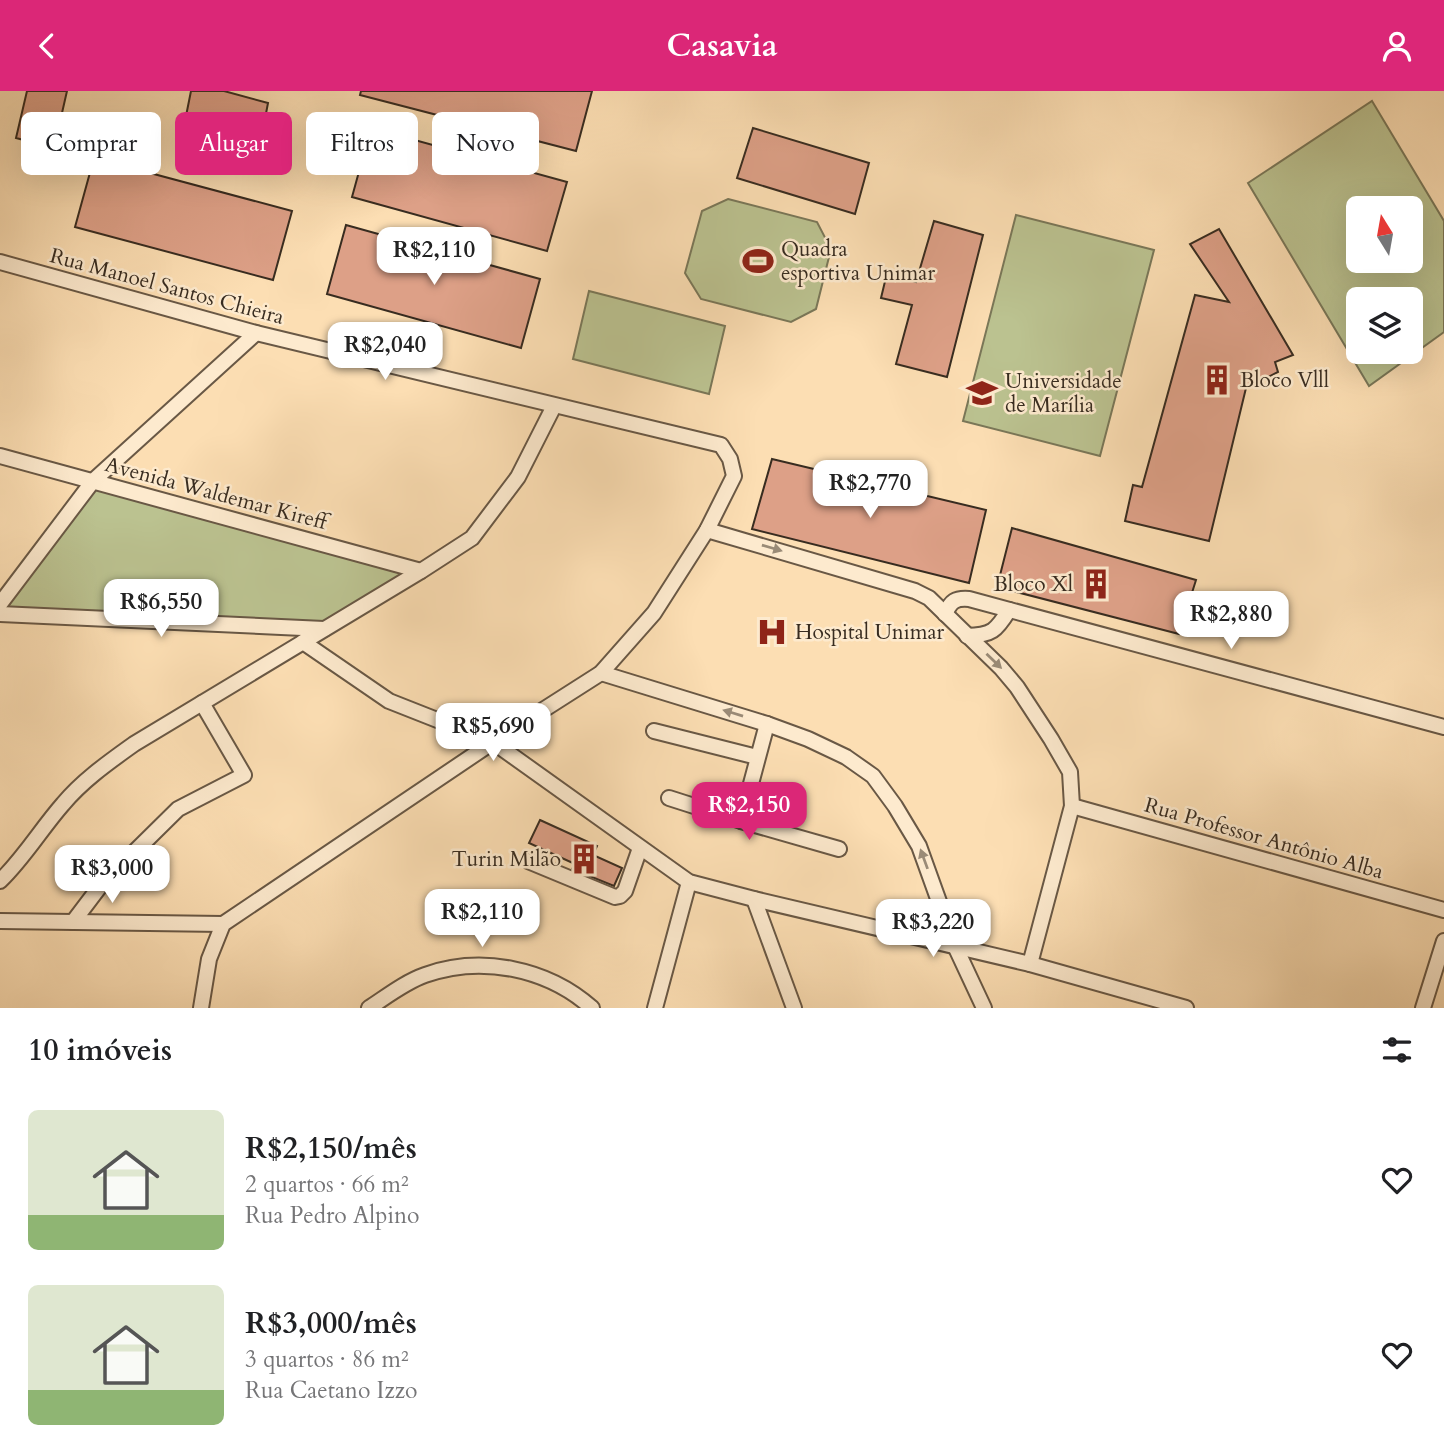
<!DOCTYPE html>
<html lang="pt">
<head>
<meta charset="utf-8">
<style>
  :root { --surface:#fff; --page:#f2f2f2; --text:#202124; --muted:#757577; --accent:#db2777 }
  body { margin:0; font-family:Cardo,serif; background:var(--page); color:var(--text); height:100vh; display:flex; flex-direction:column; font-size:26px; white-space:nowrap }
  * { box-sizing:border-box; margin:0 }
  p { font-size:23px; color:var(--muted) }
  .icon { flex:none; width:38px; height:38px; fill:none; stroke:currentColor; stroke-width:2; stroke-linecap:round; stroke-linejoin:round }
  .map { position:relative; height:917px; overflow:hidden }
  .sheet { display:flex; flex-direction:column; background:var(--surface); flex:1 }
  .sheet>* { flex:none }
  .top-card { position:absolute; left:21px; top:21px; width:700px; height:63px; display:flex; gap:14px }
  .needle { width:46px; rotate:349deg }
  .buttons { position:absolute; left:1346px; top:105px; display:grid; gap:14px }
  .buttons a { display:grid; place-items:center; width:77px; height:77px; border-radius:10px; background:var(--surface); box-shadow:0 7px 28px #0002; font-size:35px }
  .price { position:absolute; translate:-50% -60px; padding:0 16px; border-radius:14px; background:#fff; color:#222; font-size:23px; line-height:46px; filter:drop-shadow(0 2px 4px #0008) }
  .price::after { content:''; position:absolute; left:50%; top:42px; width:21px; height:16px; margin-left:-10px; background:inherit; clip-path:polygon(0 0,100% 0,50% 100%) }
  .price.current { background:var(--accent); color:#fff }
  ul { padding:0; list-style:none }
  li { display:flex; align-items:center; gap:21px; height:175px; padding:0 28px }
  li span { display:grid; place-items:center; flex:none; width:196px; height:140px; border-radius:10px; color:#555 }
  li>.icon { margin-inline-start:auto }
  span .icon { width:84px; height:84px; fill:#fffc; stroke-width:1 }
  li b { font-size:30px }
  h2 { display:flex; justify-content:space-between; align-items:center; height:84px; padding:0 28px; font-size:30px }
  .chip { padding:0 24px; border-radius:10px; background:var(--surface); box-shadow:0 7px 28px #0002; font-size:24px; line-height:63px }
  .chip.current { background:var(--accent); color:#fff }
  header { display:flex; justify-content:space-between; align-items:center; height:91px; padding:0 28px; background:var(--accent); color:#fff; font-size:32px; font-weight:600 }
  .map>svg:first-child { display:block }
</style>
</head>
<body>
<header><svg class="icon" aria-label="back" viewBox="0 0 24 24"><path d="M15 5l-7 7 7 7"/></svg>Casavia<svg class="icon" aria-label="person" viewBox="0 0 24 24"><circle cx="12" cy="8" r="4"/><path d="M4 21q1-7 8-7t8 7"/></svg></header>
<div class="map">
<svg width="1444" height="917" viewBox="0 0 1444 917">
  <rect width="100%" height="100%" fill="#fcdeb3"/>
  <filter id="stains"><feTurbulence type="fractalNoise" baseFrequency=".00286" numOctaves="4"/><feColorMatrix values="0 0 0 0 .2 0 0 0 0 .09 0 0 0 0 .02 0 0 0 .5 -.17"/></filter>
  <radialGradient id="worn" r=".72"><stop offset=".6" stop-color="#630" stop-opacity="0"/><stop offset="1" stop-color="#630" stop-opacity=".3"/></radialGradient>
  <!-- green -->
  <g fill="#bbc290" stroke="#7a7758" stroke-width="2" fill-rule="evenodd">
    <path d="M1372 10 1444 130V241L1369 295 1248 92ZM1410 117V170H1358V117ZM1410 208V261H1358V208Z"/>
    <polygon points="728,108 817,131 831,158 816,218 791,231 701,208 685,182 702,120"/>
    <polygon points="1016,124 1154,159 1100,365 963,330"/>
    <polygon points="589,200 725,235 709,303 573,268"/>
    <polygon points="93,390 421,480 324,538 0,523"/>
  </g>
  <!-- building -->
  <g fill="#dda087" stroke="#382c20" stroke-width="2">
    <polygon points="27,0 67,0 54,57 16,47"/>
    <polygon points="191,0 224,0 268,12 264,33 289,41 283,79 180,55"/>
    <polygon points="361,0 592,0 576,60 360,4"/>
    <polygon points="371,37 567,91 547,160 352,106"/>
    <polygon points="753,37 869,72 855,123 737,87"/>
    <polygon points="94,67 292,120 273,189 75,136"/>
    <polygon points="934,130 983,144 947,286 896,273 912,214 881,207 887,182 916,191"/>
    <polygon points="346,134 540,188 521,257 327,203"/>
    <polygon points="1219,138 1293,264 1275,271 1278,281 1246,297 1209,450 1125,430 1133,394 1142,396 1195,204 1229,211 1190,153"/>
    <polygon points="772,368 986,419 969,492 752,438"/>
    <polygon points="1012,437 1196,489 1179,543 997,496"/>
    <polygon points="540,729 597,755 593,764 622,777 614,795 572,778 575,773 529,752"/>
  </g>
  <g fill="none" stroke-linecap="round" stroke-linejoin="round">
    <!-- street casing -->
    <g stroke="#695845" stroke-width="18">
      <g id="street">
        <polyline points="0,171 256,242 721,354 730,368 734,385 707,439 654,522 601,582 493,651 223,833 209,868 201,917"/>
        <polyline points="0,365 421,480"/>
        <polyline points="707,439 915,500 929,507 1001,577 1017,596 1051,648 1070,681 1072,715 1030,873"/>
        <polyline points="0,513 93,390 256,242"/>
        <polyline points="0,523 324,538"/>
        <path d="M945 523C951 510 955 507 969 508L1444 636"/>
        <path d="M967 545C992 544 996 540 1009 519"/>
        <polyline points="303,551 389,610 493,651 689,791 754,808 1030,873 1186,917"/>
        <polyline points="601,582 767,633 808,648 846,666 873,685 895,715 919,755 955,855 984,917"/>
        <polyline points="654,640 757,666"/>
        <polyline points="669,707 741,730 839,758"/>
        <polyline points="1072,715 1444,819"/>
        <polyline points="741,730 767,633"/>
        <polyline points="528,770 615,806 620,805 625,800 640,757"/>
        <path d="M0 790C24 767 41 738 63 713 83 689 109 671 134 653L421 480 472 447 518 386 554 315"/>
        <polyline points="754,808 794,917"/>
        <polyline points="0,830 223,833"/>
        <polyline points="73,831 101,794 178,718 244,684 202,612"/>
        <path d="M369 917C386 906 405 891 425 884 481 864 547 877 592 917"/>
        <polyline points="655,917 689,791"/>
        <polyline points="1423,917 1444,850"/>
      </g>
    </g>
    <!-- street -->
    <use href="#street" stroke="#fdeace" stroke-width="14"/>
  </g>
  <!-- one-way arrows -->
  <defs><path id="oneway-solid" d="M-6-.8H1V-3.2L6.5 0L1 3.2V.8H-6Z" transform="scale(1.75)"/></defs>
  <g fill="#9a8b77">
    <use href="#oneway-solid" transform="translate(772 457) rotate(16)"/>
    <use href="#oneway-solid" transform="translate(994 570) rotate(44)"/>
    <use href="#oneway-solid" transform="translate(733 622) rotate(-163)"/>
    <use href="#oneway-solid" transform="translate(924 768) rotate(-110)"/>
  </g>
  <!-- icons -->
  <defs>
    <g id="stadium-bare" transform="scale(2.415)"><path d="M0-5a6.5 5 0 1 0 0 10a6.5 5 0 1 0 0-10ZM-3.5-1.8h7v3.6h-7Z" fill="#8f2418" stroke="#fdeace" stroke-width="2.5" paint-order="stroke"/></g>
    <g id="building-bare" transform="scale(2.415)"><path d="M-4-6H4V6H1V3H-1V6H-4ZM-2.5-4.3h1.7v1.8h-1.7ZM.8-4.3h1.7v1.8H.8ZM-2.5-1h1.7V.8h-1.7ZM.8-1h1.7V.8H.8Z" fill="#8f2418" stroke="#fdeace" stroke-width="2.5" paint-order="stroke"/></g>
    <g id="university-bare" transform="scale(2.415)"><path d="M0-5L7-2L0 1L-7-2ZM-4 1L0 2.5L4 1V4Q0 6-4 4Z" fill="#8f2418" stroke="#fdeace" stroke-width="2.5" paint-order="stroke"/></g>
    <g id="hospital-bare" transform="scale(2.415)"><path d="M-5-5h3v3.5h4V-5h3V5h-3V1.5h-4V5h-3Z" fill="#8f2418" stroke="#fdeace" stroke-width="2.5" paint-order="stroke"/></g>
  </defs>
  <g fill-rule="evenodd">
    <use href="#stadium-bare" x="758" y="170"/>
    <use href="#building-bare" x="1217" y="289"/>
    <use href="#university-bare" x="982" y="302"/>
    <use href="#building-bare" x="1096" y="493"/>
    <use href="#hospital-bare" x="772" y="541"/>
    <use href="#building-bare" x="584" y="768"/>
  </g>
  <g text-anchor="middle" stroke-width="5" stroke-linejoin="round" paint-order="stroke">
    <!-- poi labels -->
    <g font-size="21" fill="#382c20" stroke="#fdeace" text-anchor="start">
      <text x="781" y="165">Quadra<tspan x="781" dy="24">esportiva Unimar</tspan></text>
      <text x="1240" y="296">Bloco Vlll</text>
      <text x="1005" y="297">Universidade<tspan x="1005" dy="24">de Marília</tspan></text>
      <text x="1073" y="500" text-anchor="end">Bloco Xl</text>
      <text x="795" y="548">Hospital Unimar</text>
      <text x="561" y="775" text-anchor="end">Turin Milão</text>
    </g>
    <!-- street labels -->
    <g font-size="21" fill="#382c20" stroke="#fdeace">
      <text transform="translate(167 195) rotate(15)" y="7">Rua Manoel Santos Chieira</text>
      <text transform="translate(216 402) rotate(15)" y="7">Avenida Waldemar Kireff</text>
      <text transform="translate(1264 747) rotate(16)" y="7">Rua Professor Antônio Alba</text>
    </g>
  </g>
  <rect width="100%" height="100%" filter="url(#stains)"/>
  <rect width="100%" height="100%" fill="url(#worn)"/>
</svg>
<div class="buttons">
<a><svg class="needle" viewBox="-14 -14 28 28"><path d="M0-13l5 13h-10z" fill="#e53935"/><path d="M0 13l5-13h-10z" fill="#757577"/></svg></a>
<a><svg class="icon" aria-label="layers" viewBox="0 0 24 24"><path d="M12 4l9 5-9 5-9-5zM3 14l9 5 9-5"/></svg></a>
</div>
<b class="price" style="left:434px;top:196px">R$2,110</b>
<b class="price" style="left:385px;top:291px">R$2,040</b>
<b class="price" style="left:870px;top:429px">R$2,770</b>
<b class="price" style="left:161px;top:548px">R$6,550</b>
<b class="price" style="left:1231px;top:560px">R$2,880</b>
<b class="price" style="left:493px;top:672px">R$5,690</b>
<b class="price current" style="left:749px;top:751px">R$2,150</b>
<b class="price" style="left:112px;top:814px">R$3,000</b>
<b class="price" style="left:482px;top:858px">R$2,110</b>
<b class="price" style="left:933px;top:868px">R$3,220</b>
<div class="top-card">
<a class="chip">Comprar</a>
<a class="chip current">Alugar</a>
<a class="chip">Filtros</a>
<a class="chip">Novo</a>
</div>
</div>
<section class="sheet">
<h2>10 imóveis<svg class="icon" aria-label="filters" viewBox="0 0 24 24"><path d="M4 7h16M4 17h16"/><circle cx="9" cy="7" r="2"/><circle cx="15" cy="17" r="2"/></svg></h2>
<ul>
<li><span style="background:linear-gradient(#dfe7d0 75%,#8fb573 0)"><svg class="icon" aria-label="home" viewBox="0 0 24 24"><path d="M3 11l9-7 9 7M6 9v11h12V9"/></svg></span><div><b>R$2,150/mês</b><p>2 quartos · 66 m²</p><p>Rua Pedro Alpino</p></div><svg class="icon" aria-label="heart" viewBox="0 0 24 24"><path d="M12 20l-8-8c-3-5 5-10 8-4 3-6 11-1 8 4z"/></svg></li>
<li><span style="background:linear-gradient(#dfe7d0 75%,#8fb573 0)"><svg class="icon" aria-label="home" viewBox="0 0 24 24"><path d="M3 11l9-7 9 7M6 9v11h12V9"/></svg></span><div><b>R$3,000/mês</b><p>3 quartos · 86 m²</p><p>Rua Caetano Izzo</p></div><svg class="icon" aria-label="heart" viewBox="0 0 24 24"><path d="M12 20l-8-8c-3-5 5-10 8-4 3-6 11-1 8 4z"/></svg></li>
</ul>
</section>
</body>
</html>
